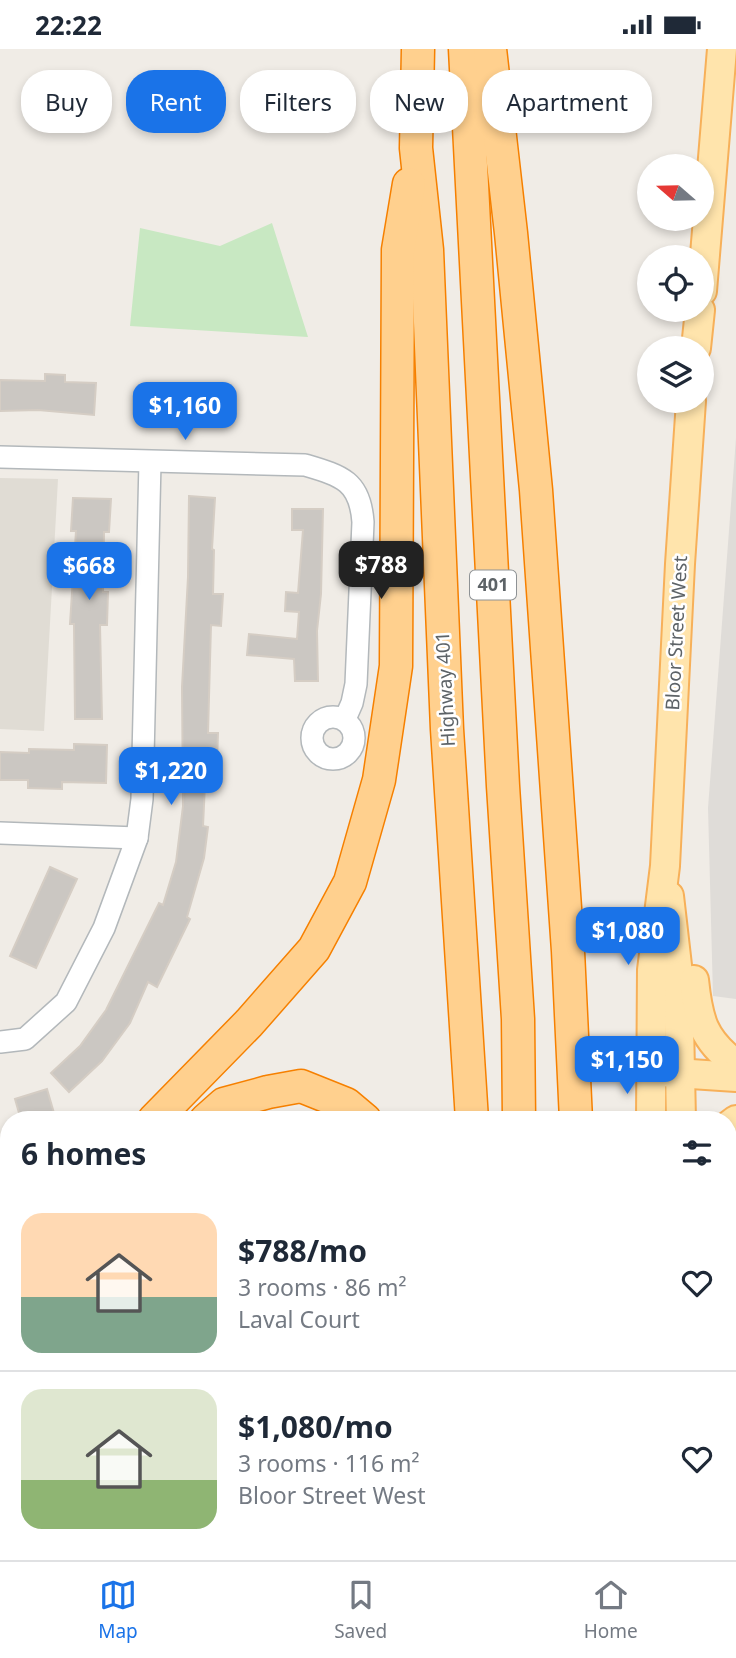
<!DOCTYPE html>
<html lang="en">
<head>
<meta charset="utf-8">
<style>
  :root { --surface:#fff; --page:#f6f6f7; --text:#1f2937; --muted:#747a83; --line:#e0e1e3; --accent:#1a73e8 }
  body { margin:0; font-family:"Noto Sans",sans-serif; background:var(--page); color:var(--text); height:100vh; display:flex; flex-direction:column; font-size:26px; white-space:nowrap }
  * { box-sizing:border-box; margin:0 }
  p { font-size:23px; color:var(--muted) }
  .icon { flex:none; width:38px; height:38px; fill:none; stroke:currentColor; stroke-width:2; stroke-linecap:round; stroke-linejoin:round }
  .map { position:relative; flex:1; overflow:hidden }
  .drawer { position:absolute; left:0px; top:1062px; width:737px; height:450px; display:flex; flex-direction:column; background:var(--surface); border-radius:28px 28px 0 0; box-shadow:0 4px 10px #0003 }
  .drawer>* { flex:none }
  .top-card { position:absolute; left:21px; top:21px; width:695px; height:63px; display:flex; gap:14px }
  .needle { width:46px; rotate:290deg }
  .controls { position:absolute; left:637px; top:105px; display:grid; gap:14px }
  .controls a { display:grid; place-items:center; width:77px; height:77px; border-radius:50%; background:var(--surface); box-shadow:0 4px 10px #0003; font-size:35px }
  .price { position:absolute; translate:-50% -60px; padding:0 16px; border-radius:14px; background:var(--accent); color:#fff; font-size:23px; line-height:46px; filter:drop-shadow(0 2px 4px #0008) }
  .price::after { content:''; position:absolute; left:50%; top:42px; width:21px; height:16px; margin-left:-10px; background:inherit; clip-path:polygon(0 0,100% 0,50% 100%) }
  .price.selected { background:#222; color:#fff }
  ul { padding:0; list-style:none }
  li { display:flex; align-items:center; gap:21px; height:175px; padding:0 21px }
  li+li { border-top:2px solid var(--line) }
  li span { display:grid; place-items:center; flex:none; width:196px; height:140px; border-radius:21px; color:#555 }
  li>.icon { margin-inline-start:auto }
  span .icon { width:84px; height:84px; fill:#fffc; stroke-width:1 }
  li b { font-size:30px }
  h2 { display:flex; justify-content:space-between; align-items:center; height:84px; padding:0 21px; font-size:30px }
  .tag { padding:0 24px; border-radius:28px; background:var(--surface); box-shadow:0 4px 10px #0003; font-size:24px; line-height:63px }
  .tag.selected { background:var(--accent); color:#fff }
  .status { display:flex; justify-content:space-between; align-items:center; height:49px; padding:0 35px; background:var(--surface); direction:ltr }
  .status svg { height:19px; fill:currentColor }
  .tab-bar { display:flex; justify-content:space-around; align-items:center; height:98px; border-top:2px solid var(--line); background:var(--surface); font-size:19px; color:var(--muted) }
  .tab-bar a { display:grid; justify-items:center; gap:4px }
  .tab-bar .selected { color:var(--accent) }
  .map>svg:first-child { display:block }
</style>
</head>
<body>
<div class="status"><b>22:22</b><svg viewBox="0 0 49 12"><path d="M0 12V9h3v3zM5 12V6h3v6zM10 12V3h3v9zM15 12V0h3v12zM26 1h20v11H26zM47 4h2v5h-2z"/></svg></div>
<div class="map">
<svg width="736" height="1511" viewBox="0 0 736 1511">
  <rect width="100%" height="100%" fill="#f0ece6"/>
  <!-- commercial -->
  <polygon fill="#fff1dc" points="0,1331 9,1332 9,1503 64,1503 66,1511 0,1511"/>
  <!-- industrial -->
  <polygon fill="#dfdcd8" points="736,389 736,950 713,947 708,759"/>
  <!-- education -->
  <polygon fill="#e0dcd4" points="0,429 58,430 44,682 0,680"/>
  <!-- green -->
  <polygon fill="#c8e8c2" points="272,174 308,288 130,277 140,179 220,197"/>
  <!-- building -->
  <g fill="#cbc7c2" stroke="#d5cdc4" stroke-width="2">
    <polygon points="45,325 65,326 65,333 96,334 94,366 38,361 0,362 0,331 45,332"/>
    <rect x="146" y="339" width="32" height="21"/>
    <polygon points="189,447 215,449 212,500 214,501 213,545 223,545 221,577 211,576 208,684 218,684 217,714 206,714 203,777 208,778 204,809 187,868 190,870 157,938 148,933 130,974 102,1012 69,1043 51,1024 80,997 106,961 159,854 163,856 176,813 183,757 182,638 188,528"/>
    <polygon points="73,449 111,450 109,483 104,483 103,543 108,543 107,576 100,576 102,670 75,670 74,575 70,575 76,482 71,482"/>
    <polygon points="292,460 323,460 321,545 317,582 318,632 295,632 294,610 247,606 249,585 297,590 299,563 285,562 286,543 298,544 303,481 292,481"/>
    <polygon points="74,695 107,696 106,734 62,733 62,740 28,739 28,731 0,731 0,703 29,704 29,700 74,701"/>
    <polygon points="50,818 77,830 36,919 10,907"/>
    <polygon points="47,1040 56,1071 21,1071 15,1050"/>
  </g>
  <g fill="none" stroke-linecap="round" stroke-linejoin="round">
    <!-- minor casing -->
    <g stroke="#b3b8bb" stroke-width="24">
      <g id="minor">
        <path d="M0 408 305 416C342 427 360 432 363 473L356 635 352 654 345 670"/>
        <circle cx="333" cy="689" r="21"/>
        <polyline points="0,784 137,789"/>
        <polyline points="0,993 25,990 66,953 104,879 137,789 142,750 150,413"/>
      </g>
    </g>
    <!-- major casing -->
    <g stroke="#f7b059" stroke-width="32">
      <g id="major">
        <polyline points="702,242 722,0"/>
        <polyline points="696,299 700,261"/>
        <polyline points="669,847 678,925 681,1071"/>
        <path d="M694 931C698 970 703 991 736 1015"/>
        <polyline points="661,1023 736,1028"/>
        <polyline points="651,1071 652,921 665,817 680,515 691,352"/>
        <polyline points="728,1077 736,1071"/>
        <polyline points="0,1293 9,1295"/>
        <polyline points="728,1322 736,1321"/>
        <polyline points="0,1329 9,1330"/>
        <polyline points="728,1356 736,1355"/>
        <polyline points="62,1503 65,1511"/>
        <polyline points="87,1503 90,1511"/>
        <polyline points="698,1503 699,1511"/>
      </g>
    </g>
    <!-- highway casing -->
    <g stroke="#f68000" stroke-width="35">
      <g id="highway">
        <polyline points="418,0 416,99 427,201 447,680 472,1071"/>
        <polyline points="465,0 503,737 518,970 519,1071"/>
        <polyline points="490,0 511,184 536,441 568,902 576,1071"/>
        <polyline points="154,1071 249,974 314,900 350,833 379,731 396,617 398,201 409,135"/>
        <polyline points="206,1071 224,1055 268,1043 301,1037 346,1055 365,1071"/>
        <polyline points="728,1278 736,1280"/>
        <polyline points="728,1380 736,1382"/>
        <polyline points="389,1503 392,1511"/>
        <polyline points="469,1503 470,1511"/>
        <polyline points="539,1503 540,1511"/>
        <polyline points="595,1503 596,1511"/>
      </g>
    </g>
    <!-- minor -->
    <use href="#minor" stroke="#fff" stroke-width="21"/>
    <!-- major -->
    <use href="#major" stroke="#ffe4ac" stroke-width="28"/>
    <!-- highway -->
    <use href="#highway" stroke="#ffd08e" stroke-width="32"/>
  </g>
  <g text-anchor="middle" stroke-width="5" stroke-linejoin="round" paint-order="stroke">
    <!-- shield labels -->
    <rect fill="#fff" stroke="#8e9295" stroke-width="2" x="470" y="521.5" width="46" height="29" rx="5"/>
    <g font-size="18" font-weight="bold" fill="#5d6367">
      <text x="493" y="542">401</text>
    </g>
    <!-- street labels -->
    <g font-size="19" fill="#5d6367" stroke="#fff">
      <text transform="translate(676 584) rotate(-87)" y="7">Bloor Street West</text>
      <text transform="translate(445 640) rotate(-93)" y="7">Highway 401</text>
    </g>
  </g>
</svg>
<div class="controls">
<a><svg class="needle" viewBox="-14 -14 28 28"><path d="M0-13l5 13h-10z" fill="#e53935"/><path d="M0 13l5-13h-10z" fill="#747a83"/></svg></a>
<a><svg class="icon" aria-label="locate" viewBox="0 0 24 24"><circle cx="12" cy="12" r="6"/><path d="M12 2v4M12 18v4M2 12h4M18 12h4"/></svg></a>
<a><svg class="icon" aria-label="layers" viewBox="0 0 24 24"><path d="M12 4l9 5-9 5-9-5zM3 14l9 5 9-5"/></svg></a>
</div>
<b class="price" style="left:185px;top:393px">$1,160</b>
<b class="price selected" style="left:381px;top:552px">$788</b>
<b class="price" style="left:89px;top:553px">$668</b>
<b class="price" style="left:171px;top:758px">$1,220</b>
<b class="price" style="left:628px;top:918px">$1,080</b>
<b class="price" style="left:627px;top:1047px">$1,150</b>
<div class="top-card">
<a class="tag">Buy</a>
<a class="tag selected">Rent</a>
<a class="tag">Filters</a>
<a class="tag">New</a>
<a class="tag">Apartment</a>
</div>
<section class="drawer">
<h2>6 homes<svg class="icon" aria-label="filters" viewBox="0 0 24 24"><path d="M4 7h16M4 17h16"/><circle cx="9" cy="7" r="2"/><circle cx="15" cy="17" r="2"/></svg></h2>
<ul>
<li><span style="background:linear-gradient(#ffd9b3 60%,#7fa58c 0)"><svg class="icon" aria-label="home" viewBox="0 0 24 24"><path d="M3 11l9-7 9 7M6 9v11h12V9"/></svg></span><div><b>$788/mo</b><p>3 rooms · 86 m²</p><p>Laval Court</p></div><svg class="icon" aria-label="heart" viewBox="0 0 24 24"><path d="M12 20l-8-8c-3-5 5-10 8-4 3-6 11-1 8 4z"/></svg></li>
<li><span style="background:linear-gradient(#dfe7d0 65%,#8fb573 0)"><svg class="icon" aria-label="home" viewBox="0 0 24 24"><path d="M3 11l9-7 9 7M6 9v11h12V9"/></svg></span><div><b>$1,080/mo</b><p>3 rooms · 116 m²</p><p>Bloor Street West</p></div><svg class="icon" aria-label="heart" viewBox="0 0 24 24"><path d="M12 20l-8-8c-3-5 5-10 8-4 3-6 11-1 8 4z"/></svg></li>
</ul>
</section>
</div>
<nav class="tab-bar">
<a class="selected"><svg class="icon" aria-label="map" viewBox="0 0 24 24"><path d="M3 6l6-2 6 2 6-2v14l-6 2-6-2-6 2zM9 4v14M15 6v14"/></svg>Map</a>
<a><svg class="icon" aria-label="saved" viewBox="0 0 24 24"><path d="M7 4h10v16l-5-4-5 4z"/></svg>Saved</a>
<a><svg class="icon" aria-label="home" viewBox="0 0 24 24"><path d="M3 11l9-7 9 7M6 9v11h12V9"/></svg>Home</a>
</nav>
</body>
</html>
